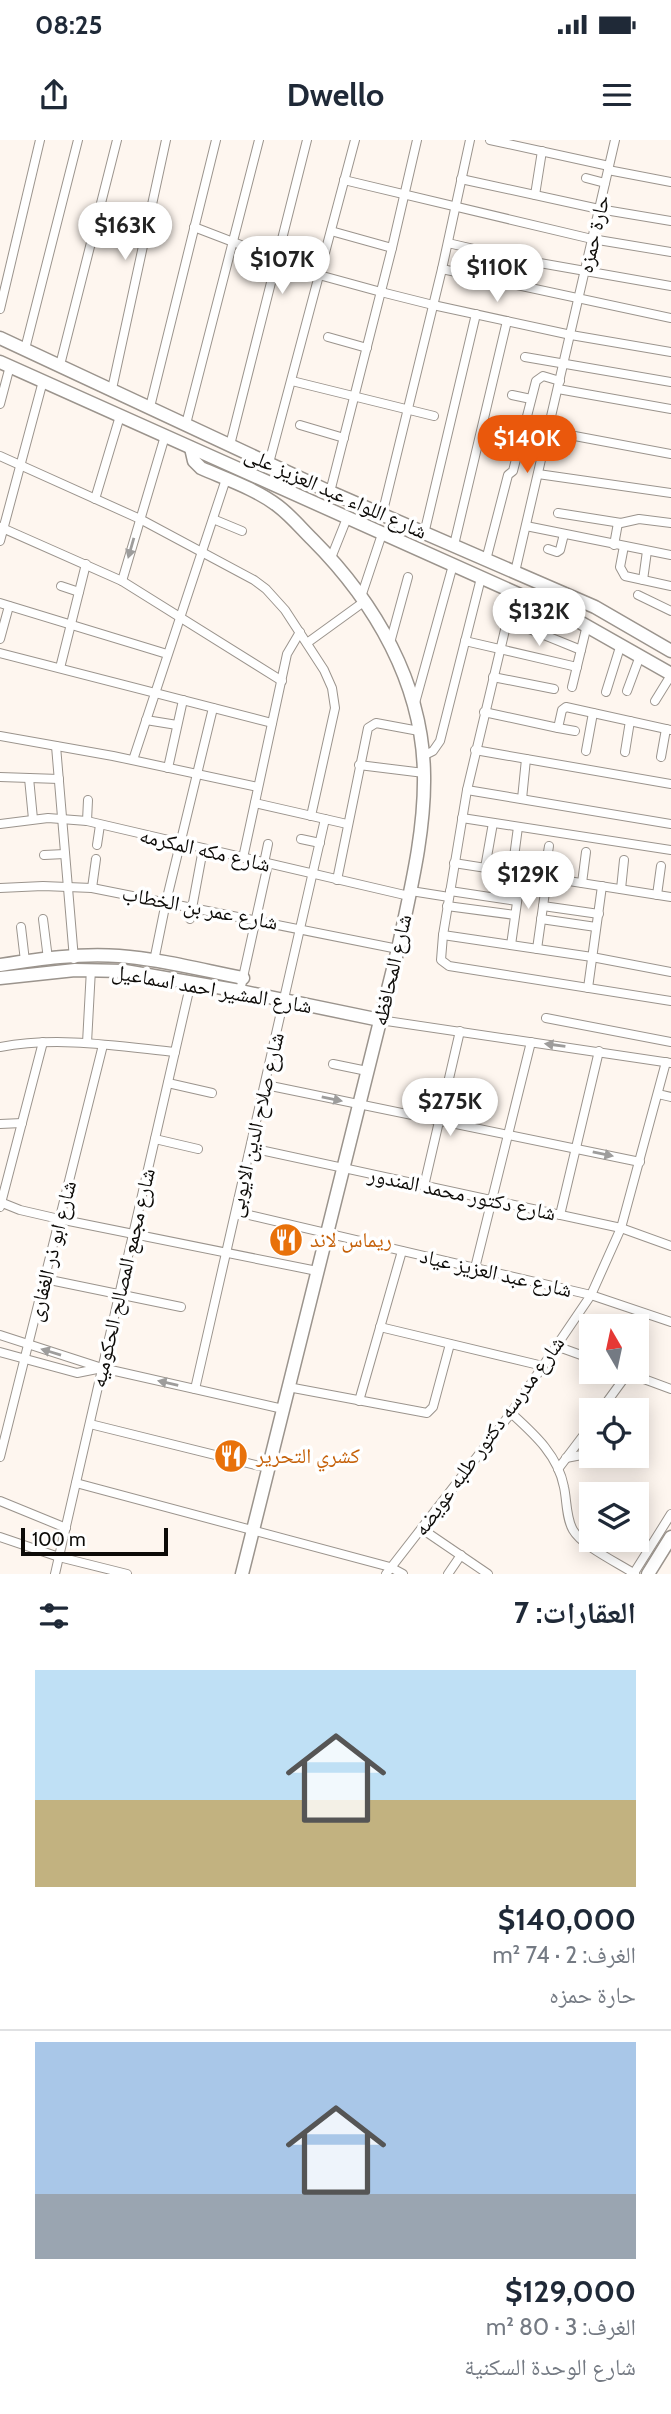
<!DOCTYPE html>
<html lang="ar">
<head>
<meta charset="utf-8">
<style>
  :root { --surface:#fff; --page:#f2f2f3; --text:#1f2937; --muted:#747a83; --line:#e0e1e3; --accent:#ea580c }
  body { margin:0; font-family:Cabin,"Noto Naskh Arabic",sans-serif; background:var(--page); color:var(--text); direction:rtl; height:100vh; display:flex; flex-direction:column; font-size:26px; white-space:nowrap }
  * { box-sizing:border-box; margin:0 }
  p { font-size:23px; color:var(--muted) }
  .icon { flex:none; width:38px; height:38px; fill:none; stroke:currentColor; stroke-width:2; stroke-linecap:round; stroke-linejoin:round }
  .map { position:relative; height:1434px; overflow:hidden; direction:ltr }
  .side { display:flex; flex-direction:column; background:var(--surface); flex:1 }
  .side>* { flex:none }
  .needle { width:46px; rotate:351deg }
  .controls { position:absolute; left:579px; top:1174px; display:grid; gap:14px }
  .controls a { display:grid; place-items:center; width:70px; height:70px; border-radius:0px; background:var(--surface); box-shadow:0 4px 18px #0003; font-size:35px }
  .scale { position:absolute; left:21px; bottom:18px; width:147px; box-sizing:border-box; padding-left:7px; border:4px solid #0d0b08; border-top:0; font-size:19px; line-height:24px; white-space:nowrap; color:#0d0b08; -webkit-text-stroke:5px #fff; paint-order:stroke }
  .price { position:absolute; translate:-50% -60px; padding:0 16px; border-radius:24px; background:#fff; color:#222; font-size:23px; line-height:46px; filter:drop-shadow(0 2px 4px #0008) }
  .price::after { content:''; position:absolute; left:50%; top:42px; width:21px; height:16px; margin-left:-10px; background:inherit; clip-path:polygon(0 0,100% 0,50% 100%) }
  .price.selected { background:var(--accent); color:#fff }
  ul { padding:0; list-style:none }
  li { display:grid; align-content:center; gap:14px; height:371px; padding:0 35px }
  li+li { border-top:2px solid var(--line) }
  li span { display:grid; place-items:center; height:217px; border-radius:0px; color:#555 }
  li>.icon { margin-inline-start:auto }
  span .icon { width:126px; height:126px; fill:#fffc; stroke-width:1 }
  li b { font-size:30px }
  h2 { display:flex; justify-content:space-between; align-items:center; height:84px; padding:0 35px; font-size:30px }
  .status { display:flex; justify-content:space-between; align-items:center; height:49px; padding:0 35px; background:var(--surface); direction:ltr }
  .status svg { height:19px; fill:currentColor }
  header { display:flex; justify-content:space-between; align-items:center; height:91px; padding:0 35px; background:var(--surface); font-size:32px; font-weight:700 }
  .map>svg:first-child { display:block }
</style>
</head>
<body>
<div class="status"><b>08:25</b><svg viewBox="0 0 49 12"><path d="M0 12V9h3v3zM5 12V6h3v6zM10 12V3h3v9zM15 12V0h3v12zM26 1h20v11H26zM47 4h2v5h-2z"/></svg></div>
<header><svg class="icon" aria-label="menu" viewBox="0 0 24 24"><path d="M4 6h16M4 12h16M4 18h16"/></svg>Dwello<svg class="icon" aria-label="share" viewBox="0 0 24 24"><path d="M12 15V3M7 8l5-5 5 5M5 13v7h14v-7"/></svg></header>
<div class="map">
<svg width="671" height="1434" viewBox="0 0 671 1434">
  <rect width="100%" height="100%" fill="#fef6ef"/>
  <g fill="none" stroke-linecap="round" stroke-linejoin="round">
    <!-- street casing -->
    <g stroke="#9b948d" stroke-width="10">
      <g id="street">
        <polyline points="490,0 609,26"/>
        <polyline points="608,30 671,42"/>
        <polyline points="586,38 605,43"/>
        <polyline points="461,39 599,69 671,81"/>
        <polyline points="344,40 592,99 671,112"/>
        <polyline points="535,55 542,11"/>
        <polyline points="194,87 319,135 381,152 433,165 571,195 671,212"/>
        <polyline points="331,91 392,108"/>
        <polyline points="448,103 517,119 671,146"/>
        <polyline points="442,129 671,178"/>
        <polyline points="0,169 40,0"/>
        <polyline points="328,197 367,208"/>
        <polyline points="25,209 78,0"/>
        <polyline points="525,217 671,242"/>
        <polyline points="60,225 117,0"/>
        <polyline points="292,241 434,276"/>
        <polyline points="112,249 166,0"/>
        <polyline points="558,249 671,269"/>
        <polyline points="512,255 531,259"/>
        <polyline points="0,264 10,226"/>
        <polyline points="150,267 216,0"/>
        <polyline points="186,284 259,0"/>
        <polyline points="300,285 344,298"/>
        <polyline points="548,291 671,314"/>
        <polyline points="502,295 521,299"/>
        <polyline points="230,305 307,0"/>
        <polyline points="0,316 140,379 254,440 266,449 285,470 324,530 332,548 335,568 311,676"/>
        <polyline points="269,323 355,0"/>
        <polyline points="538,334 671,353"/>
        <polyline points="330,352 392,108 417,0"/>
        <polyline points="95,359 120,276"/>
        <polyline points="558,373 621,383 639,379 671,383"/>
        <polyline points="382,375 442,129 470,0"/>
        <polyline points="213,379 242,391"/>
        <polyline points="526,386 671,415"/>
        <polyline points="0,387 122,441 282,541"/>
        <polyline points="424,394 476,174"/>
        <polyline points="0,401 43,241"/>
        <polyline points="454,405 507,181"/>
        <polyline points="614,405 618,383"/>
        <polyline points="624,406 620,427 625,436 671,446"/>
        <polyline points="548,409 557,412 560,410 564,394"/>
        <polyline points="331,418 347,378"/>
        <polyline points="486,420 508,335 513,331 536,241 543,236 560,241"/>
        <polyline points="515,432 615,0"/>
        <polyline points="643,440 647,411"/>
        <polyline points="122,441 165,296"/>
        <polyline points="61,446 79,452"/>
        <polyline points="514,452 467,650 443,795 441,820 449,826 671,861"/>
        <polyline points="638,455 671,471"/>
        <polyline points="361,457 382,394"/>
        <polyline points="0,463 167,514"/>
        <polyline points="507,480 581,510"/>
        <polyline points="0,499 9,466"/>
        <polyline points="465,501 577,527"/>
        <polyline points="307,503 365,461"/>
        <polyline points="390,503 408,437"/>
        <polyline points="0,513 272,583"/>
        <polyline points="60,528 86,424"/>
        <polyline points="493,537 554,549"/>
        <polyline points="572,547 587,485"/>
        <polyline points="627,551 640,516"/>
        <polyline points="606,552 621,504"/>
        <polyline points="655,561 671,535"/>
        <polyline points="415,563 453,425"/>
        <polyline points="484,572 558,588 562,570 566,567 671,590"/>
        <polyline points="146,580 177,585"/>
        <polyline points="558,588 575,591"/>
        <polyline points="0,596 113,616 258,647"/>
        <polyline points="56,606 74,819"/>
        <polyline points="475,610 671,644"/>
        <polyline points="586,611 593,573"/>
        <polyline points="625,612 630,581"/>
        <polyline points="423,616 433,611 440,601 481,438"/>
        <polyline points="661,617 666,589"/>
        <polyline points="133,620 226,339"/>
        <polyline points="359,625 424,633"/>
        <polyline points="168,628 183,560"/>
        <polyline points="0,637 59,639"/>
        <polyline points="29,638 33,679"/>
        <polyline points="467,650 671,684"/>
        <polyline points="522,659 526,619"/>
        <polyline points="255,663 347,684"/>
        <polyline points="462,678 671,710"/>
        <polyline points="87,681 88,660"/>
        <polyline points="0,684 48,678 87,681 409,756"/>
        <polyline points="301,699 320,703"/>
        <polyline points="97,705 100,685"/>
        <polyline points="44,715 65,714"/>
        <polyline points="243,718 287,514 300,492"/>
        <polyline points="264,723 268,704"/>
        <polyline points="454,723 671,757"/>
        <polyline points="485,728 493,683"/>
        <polyline points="512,732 518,687"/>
        <polyline points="544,737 549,706"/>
        <polyline points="337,740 368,588 376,583 419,591"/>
        <polyline points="582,743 586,712"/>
        <polyline points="0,748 43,746 92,748 398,809"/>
        <polyline points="92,748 96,719"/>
        <polyline points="621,749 624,720"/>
        <polyline points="411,751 449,757"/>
        <polyline points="450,751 517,761"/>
        <polyline points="657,755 661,726"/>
        <polyline points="447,766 515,775"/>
        <polyline points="543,766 599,774"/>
        <polyline points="43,779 48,819"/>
        <polyline points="190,779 203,709"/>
        <polyline points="541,779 596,787"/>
        <polyline points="21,787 25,821"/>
        <polyline points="443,795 592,817 671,832"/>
        <polyline points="511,805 521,734"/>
        <polyline points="537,809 547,738"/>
        <polyline points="154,821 166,762 213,568"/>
        <polyline points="588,848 602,746"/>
        <polyline points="240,851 268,724"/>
        <polyline points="546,878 671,902"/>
        <polyline points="380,880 671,923"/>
        <polyline points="87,903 91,829"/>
        <path d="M0 907C58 896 117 906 175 912"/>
        <polyline points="333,924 367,931"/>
        <polyline points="168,943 212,953"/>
        <polyline points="266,945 640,1022"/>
        <polyline points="658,954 671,957"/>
        <polyline points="0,984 22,983"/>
        <polyline points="155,999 198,1009"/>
        <polyline points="251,1008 621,1088 671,1106"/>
        <polyline points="424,1046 460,891"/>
        <polyline points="0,1062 20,1070 59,1079 317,1131"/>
        <polyline points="0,1067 43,902"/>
        <polyline points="236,1072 591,1155 671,1182"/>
        <polyline points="560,1075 599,911"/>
        <polyline points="475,1128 531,902"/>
        <polyline points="45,1139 181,1167"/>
        <polyline points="380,1187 543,1226"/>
        <polyline points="0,1195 102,1228 283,1269"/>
        <polyline points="556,1206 592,1219"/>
        <polyline points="0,1212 77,1233 102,1228"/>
        <polyline points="625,1232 671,1249"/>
        <polyline points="288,1247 427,1273 433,1267 450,1204"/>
        <polyline points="195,1249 325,679"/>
        <polyline points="359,1261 402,1111"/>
        <polyline points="601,1270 628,1233"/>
        <path d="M511 1273C534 1294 558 1315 564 1347 567 1361 566 1378 573 1390 582 1406 618 1423 635 1434"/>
        <polyline points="90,1284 268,1328"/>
        <polyline points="0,1317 103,905"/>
        <polyline points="566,1318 592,1313"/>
        <polyline points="558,1329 592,1284"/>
        <polyline points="76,1343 390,1427 403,1434"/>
        <polyline points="0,1361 66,1388"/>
        <polyline points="422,1389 488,1434"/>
        <polyline points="0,1397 59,1417 127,1434"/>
        <polyline points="634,1433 671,1374"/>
        <polyline points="55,1434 191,842"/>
        <polyline points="386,1434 511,1273 591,1155 621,1088 666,922"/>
        <polyline points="448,1434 461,1415"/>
      </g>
    </g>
    <!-- secondary casing -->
    <g stroke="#9b948d" stroke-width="15">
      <g id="secondary">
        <path d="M0 825C39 819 80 813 119 816 160 819 202 830 243 838"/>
        <polyline points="0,838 75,830 125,831 240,851 380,880"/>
      </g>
    </g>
    <!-- primary casing -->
    <g stroke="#9b948d" stroke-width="15">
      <g id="primary">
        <polyline points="0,198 330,352 595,467 671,511"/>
        <polyline points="0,222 576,480 671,534"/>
        <path d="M191 308 194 321 201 328C226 339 256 349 278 366 290 375 301 388 312 399 375 462 423 544 424 635 425 693 410 752 398 809L242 1434"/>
        <polyline points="648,1434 671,1397"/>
      </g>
    </g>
    <!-- street -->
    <use href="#street" stroke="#fff" stroke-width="8"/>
    <!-- secondary -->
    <use href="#secondary" stroke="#fff" stroke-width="12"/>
    <!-- primary -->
    <use href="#primary" stroke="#fff" stroke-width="12"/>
  </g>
  <!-- one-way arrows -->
  <defs><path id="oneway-solid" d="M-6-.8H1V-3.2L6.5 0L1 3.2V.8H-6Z" transform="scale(1.75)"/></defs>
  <g fill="#9e9d9c">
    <use href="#oneway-solid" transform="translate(131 408) rotate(106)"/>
    <use href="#oneway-solid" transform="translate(555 905) rotate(-172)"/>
    <use href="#oneway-solid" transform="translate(332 959) rotate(12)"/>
    <use href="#oneway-solid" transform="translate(603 1014) rotate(12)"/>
    <use href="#oneway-solid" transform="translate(51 1212) rotate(-163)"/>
    <use href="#oneway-solid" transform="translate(168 1243) rotate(-167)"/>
  </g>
  <!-- icons -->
  <defs>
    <g id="restaurant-disc" transform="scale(1.75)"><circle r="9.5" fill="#e8710a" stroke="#fff"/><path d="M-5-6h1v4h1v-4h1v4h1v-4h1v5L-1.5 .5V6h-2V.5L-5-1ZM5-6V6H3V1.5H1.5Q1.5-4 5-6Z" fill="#fff"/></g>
  </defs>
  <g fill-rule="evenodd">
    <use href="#restaurant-disc" x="286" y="1100"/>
    <use href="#restaurant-disc" x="231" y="1316"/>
  </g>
  <g text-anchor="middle" stroke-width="7" stroke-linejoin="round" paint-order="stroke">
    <!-- street labels -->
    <g font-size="21" fill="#0d0b08" stroke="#fff">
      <text transform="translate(594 94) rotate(-77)" y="7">حارة حمزه</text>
      <text transform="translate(336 353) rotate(24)" y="7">شارع اللواء عبد العزيز على</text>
      <text transform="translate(205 710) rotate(13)" y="7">شارع مكه المكرمه</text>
      <text transform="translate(200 768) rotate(11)" y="7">شارع عمر بن الخطاب</text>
      <text transform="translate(392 830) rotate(-77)" y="7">شارع المحافظه</text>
      <text transform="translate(212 849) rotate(10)" y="7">شارع المشير احمد اسماعيل</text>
      <text transform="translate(256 985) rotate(-77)" y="7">شارع صلاح الدين الايوبى</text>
      <text transform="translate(462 1054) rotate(12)" y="7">شارع دكتور محمد المندور</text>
      <text transform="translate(52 1111) rotate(-76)" y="7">شارع ابو ذر الغفارى</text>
      <text transform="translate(496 1133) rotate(13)" y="7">شارع عبد العزيز عياد</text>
      <text transform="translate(123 1138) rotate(-77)" y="7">شارع مجمع المصالح الحكوميه</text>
      <text transform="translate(489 1296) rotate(-54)" y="7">شارع مدرسه دكتور طلبه عويضه</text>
    </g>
    <!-- food labels -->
    <g font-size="21" fill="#c56008" stroke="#fff" text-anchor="start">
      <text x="310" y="1107">ريماس لاند</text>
      <text x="256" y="1323">كشري التحرير</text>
    </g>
  </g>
</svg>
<div class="controls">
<a><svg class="needle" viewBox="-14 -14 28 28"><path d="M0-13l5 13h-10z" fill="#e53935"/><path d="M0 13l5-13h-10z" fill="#747a83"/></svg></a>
<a><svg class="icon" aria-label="locate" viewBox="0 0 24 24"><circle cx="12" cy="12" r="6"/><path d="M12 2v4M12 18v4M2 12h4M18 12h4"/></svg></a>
<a><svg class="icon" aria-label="layers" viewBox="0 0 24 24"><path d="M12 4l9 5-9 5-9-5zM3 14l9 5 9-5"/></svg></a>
</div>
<div class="scale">100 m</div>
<b class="price" style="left:125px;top:122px">$163K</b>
<b class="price" style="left:282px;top:156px">$107K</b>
<b class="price" style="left:497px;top:164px">$110K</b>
<b class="price selected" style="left:527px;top:335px">$140K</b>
<b class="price" style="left:539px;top:508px">$132K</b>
<b class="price" style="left:528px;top:771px">$129K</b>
<b class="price" style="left:450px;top:998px">$275K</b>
</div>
<section class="side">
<h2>العقارات: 7<svg class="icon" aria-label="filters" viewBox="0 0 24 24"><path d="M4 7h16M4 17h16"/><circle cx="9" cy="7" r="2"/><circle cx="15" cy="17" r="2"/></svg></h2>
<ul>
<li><span style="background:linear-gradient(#bfe0f5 60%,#c2b280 0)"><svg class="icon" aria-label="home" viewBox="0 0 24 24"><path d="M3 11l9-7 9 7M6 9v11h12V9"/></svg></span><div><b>$140,000</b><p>الغرف: 2 · 74 m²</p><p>حارة حمزه</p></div></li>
<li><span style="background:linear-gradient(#a9c7e8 70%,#9aa5b1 0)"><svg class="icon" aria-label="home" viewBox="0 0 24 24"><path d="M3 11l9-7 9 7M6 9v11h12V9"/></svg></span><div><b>$129,000</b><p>الغرف: 3 · 80 m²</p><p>شارع الوحدة السكنية</p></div></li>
</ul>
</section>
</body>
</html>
